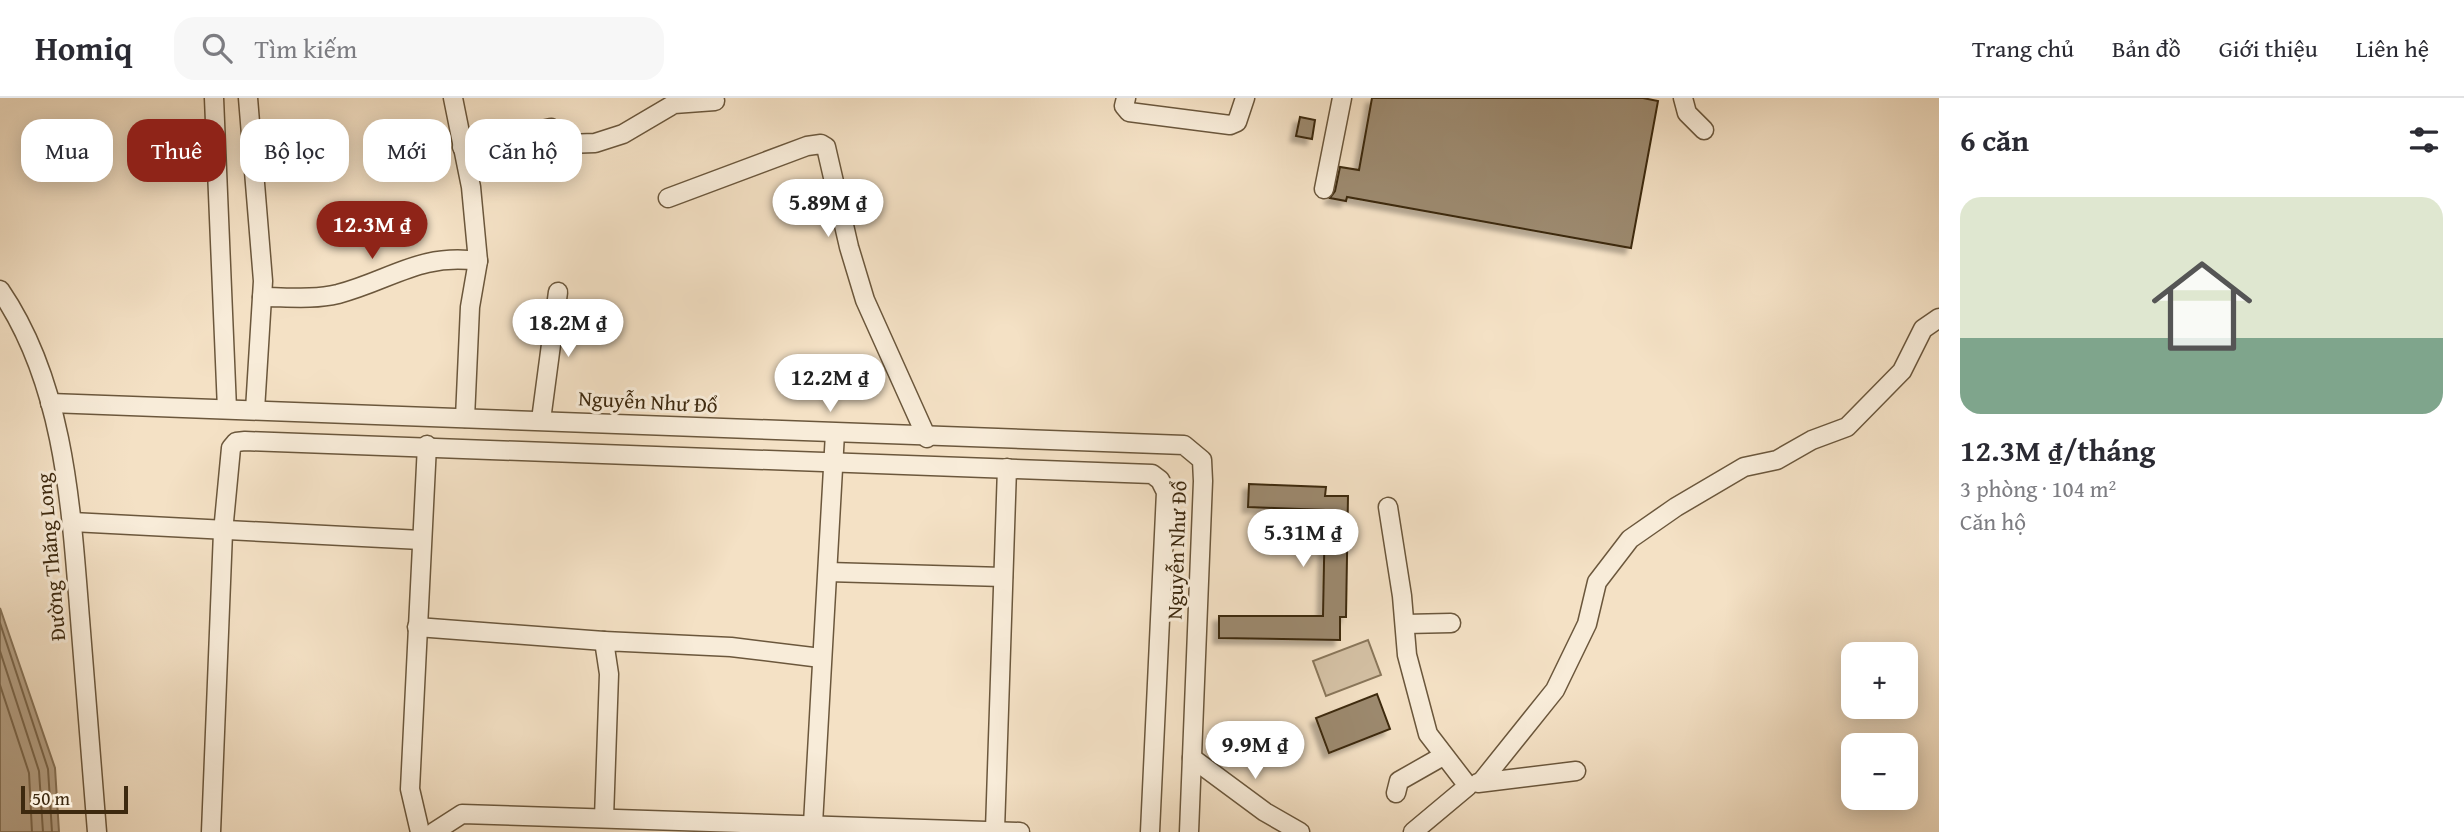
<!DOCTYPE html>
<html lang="vi">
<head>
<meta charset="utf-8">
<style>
  :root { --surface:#fff; --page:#f7f7f7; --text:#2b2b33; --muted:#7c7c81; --line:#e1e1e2; --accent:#8f2418 }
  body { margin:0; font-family:"Gentium Book Plus",serif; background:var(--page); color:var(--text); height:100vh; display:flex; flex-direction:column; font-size:26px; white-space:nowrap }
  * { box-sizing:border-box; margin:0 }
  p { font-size:23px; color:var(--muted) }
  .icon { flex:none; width:38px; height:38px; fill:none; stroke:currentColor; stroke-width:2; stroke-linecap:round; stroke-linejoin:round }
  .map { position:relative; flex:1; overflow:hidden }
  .details { display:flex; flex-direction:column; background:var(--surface); width:525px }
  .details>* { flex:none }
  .hud { position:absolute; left:21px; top:21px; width:665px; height:63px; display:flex; gap:14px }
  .controls { position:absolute; left:1841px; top:544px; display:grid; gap:14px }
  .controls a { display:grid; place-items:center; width:77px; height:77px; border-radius:14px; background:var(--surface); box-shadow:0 4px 18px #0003; font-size:35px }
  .scale { position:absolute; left:21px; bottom:18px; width:107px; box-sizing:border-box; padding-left:7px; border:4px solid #3d290f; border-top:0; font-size:19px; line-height:24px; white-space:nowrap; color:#3d290f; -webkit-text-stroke:5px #f8ecd9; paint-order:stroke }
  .price { position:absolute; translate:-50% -60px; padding:0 16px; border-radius:24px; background:#fff; color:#222; font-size:23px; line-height:46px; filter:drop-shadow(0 2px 4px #0008) }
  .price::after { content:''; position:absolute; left:50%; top:42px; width:21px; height:16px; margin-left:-10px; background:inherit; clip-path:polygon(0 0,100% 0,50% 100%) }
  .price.selected { background:var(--accent); color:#fff }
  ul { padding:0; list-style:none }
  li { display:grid; align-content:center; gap:14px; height:371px; padding:0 21px }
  li span { display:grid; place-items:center; height:217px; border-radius:21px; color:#555 }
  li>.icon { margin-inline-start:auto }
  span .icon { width:126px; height:126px; fill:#fffc; stroke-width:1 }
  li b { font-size:30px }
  h2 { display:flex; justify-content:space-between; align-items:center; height:84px; padding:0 21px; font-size:30px }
  .pill { padding:0 24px; border-radius:21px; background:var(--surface); box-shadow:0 4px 18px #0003; font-size:24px; line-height:63px }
  .pill.selected { background:var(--accent); color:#fff }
  header { display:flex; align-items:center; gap:42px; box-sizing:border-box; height:98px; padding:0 35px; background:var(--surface); border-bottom:2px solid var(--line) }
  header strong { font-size:33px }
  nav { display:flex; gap:38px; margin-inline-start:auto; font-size:24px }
  .search { width:490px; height:63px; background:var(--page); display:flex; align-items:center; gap:18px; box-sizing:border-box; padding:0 24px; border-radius:21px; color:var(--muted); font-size:26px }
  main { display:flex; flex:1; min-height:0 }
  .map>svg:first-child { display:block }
</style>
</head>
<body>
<header>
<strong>Homiq</strong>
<div class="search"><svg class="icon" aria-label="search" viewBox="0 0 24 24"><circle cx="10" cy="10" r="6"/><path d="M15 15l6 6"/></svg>Tìm kiếm</div>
<nav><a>Trang chủ</a><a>Bản đồ</a><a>Giới thiệu</a><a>Liên hệ</a></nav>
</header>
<main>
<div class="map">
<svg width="1939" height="734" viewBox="0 0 1939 734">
  <defs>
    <filter id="shadow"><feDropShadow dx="-5.5" dy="5.5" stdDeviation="2" flood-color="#0004"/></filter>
  </defs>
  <rect width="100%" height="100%" fill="#f4e1c5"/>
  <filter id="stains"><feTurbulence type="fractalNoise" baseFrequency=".00286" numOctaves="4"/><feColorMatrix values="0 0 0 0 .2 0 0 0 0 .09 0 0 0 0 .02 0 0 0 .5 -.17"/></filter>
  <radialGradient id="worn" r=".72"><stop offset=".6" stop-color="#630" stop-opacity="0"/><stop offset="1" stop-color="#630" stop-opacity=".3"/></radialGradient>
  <!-- green -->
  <polygon fill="#d5c2a6" stroke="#89765a" stroke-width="2" points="1368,542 1381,577 1326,598 1313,563"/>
  <!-- water -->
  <polygon fill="#b6a287" stroke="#867257" stroke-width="2" points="0,510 55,670 59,734 0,734"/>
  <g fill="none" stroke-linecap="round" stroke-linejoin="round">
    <!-- shore -->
    <g stroke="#7a664b" stroke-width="2">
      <polyline points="0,525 48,671 52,734"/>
      <polyline points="0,553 39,673 43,734"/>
      <polyline points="0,587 29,675 32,734"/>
    </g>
  </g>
  <!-- building -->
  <g fill="#9c896e" stroke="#3d290f" stroke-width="2" filter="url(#shadow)">
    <polygon points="1372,0 1643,0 1658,3 1631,150 1347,99 1346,103 1330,100 1335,93 1340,69 1359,72"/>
    <polygon points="1300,19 1315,22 1312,41 1296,38"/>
    <polygon points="1249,386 1326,389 1325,398 1348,398 1346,519 1340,519 1340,542 1219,540 1219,518 1323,518 1325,412 1248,409"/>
    <polygon points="1377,596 1390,631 1329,655 1316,620"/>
  </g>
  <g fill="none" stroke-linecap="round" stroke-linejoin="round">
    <!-- minor casing -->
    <g stroke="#6b573c" stroke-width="21">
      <g id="minor">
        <polyline points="214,0 227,311"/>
        <polyline points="248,0 263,183 255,312"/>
        <polyline points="453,0 471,89 478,163 470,209 465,320"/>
        <polyline points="1126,0 1124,8 1129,14 1230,27 1237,24 1245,0"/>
        <polyline points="1683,0 1687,15 1704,32"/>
        <polyline points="462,49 551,30 565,46 595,45 623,36 674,6 715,3"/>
        <polyline points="1324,91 1342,0"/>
        <polyline points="668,100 807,48 821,46 826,49 849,149 865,202 927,340"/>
        <path d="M0 192C65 287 71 410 80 521 85 592 91 663 97 734"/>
        <path d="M262 199C287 199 313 202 338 196 391 182 420 155 478 163"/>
        <polyline points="50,305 1184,347 1202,362 1203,383 1189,734"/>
        <polyline points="541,322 558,194"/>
        <polyline points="1388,409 1402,498 1407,557 1428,636 1468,688 1413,734"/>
        <polyline points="72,424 421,442"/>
        <polyline points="828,474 1003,479"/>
        <polyline points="1405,526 1451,525"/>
        <polyline points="417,529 604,543"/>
        <polyline points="1192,660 1265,714 1300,734"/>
        <polyline points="1482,683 1555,592 1587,526 1597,484 1630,441 1676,409 1744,369 1777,362 1812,342 1847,329 1902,273 1923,231 1939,220"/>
        <polyline points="1478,685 1576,673"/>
        <polyline points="1396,695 1399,683 1443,658"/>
        <polyline points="604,720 609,576 604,543 731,549 821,560"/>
        <polyline points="813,726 835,335"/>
        <polyline points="995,732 1007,370"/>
        <polyline points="211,734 223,434 231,350 236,344 245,343 1152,376 1160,382 1166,394 1150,734"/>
        <polyline points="420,734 410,691 427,347"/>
        <polyline points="434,734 462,716 1020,734"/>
      </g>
    </g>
    <!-- minor -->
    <use href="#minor" stroke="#f8ecd9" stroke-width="18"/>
  </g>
  <g text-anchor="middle" stroke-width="6" stroke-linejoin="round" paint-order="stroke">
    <!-- street labels -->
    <g font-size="21" fill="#3d290f" stroke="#f8ecd9">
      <text transform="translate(648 304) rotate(3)" y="7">Nguyễn Như Đổ</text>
      <text transform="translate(1177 452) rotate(-88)" y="7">Nguyễn Như Đổ</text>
      <text transform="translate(51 459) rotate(-95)" y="7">Đường Thăng Long</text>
    </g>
  </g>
  <rect width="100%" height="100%" filter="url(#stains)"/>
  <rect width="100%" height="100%" fill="url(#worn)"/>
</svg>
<div class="controls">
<a>+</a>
<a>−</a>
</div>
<div class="scale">50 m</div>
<b class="price" style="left:828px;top:141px">5.89M ₫</b>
<b class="price selected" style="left:372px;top:163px">12.3M ₫</b>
<b class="price" style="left:568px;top:261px">18.2M ₫</b>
<b class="price" style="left:830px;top:316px">12.2M ₫</b>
<b class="price" style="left:1303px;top:471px">5.31M ₫</b>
<b class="price" style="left:1255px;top:683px">9.9M ₫</b>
<div class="hud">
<a class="pill">Mua</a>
<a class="pill selected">Thuê</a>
<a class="pill">Bộ lọc</a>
<a class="pill">Mới</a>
<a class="pill">Căn hộ</a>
</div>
</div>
<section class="details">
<h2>6 căn<svg class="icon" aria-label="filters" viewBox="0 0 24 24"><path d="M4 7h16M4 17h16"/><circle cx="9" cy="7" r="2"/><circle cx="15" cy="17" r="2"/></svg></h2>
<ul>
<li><span style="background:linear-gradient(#dfe7d0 65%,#7fa58c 0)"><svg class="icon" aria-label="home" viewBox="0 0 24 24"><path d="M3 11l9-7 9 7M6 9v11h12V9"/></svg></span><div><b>12.3M ₫/tháng</b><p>3 phòng · 104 m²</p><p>Căn hộ</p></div></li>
</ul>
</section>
</main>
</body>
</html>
